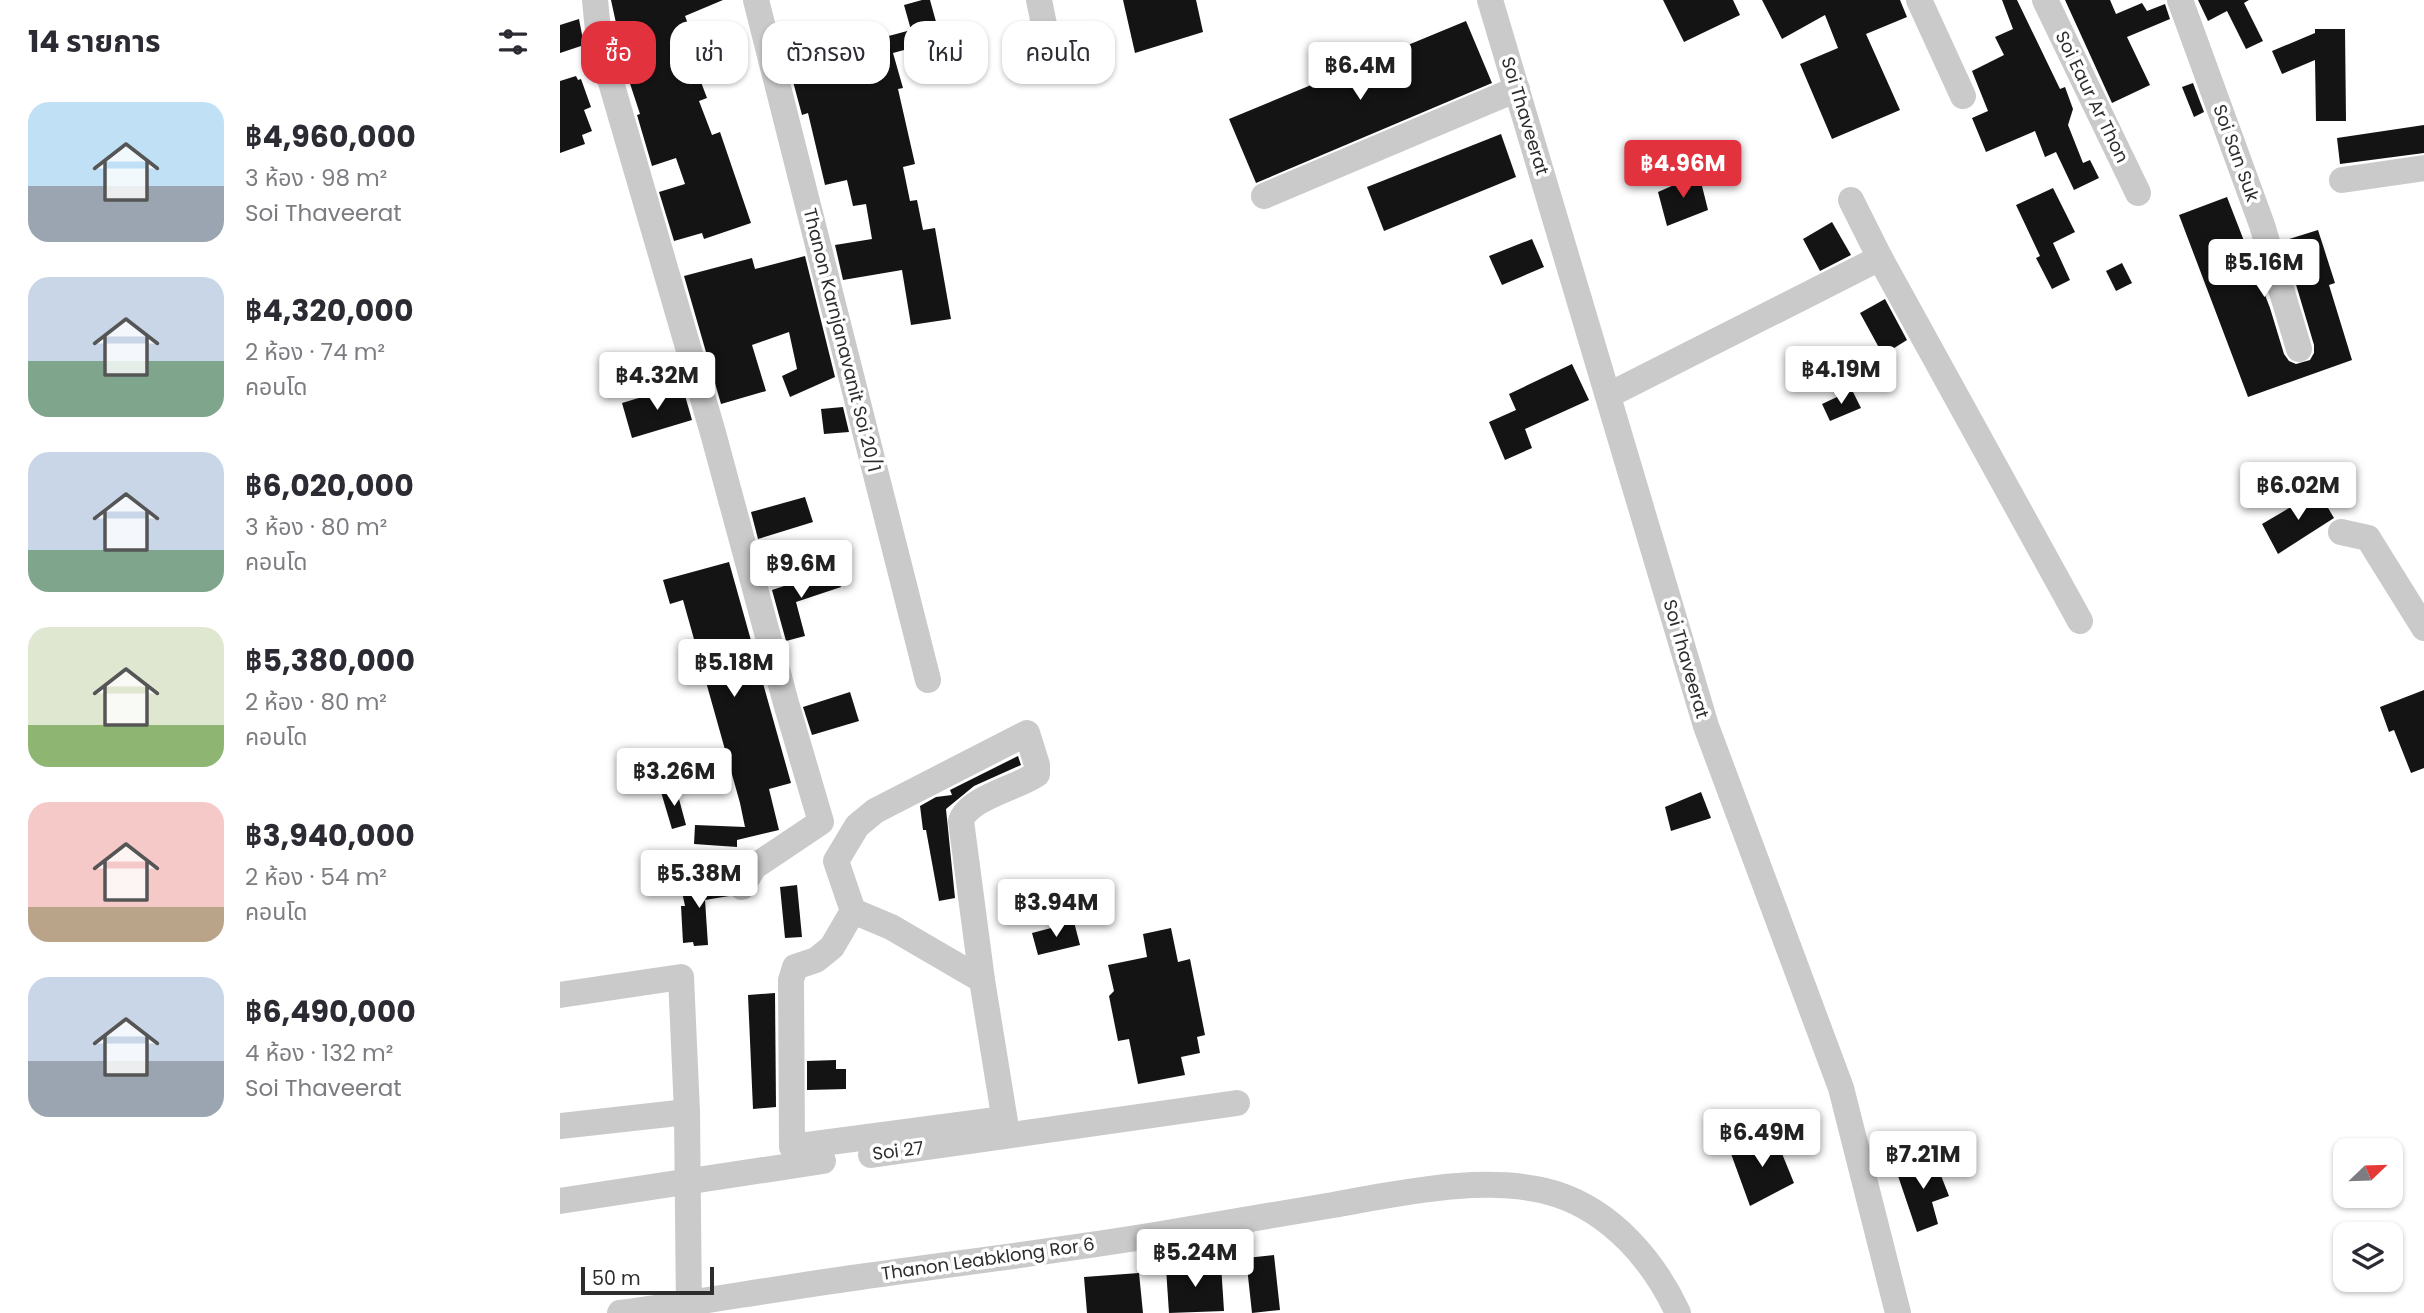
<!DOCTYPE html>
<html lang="th">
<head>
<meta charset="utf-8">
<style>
  :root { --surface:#fff; --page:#f2f2f3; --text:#2b2b33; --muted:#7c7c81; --accent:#e1323d }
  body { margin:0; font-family:Poppins,"Noto Sans Thai",sans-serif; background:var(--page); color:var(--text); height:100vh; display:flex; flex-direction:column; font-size:26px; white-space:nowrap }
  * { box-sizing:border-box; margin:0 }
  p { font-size:23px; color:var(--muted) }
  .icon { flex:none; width:38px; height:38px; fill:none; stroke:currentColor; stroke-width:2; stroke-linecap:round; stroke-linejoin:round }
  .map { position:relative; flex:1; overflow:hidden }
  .side { display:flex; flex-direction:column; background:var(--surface); width:560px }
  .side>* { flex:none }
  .guide { position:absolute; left:21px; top:21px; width:665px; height:63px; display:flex; gap:14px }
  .needle { width:46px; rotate:67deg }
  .tools { position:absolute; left:1773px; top:1138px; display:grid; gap:14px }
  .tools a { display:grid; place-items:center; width:70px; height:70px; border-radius:14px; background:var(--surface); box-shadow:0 2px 5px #0004; font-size:35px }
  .scale { position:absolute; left:21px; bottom:18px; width:133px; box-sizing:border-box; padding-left:7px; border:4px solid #2d2d2d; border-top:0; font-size:19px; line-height:24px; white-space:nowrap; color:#2d2d2d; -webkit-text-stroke:5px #fff; paint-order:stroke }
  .price { position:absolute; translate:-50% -60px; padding:0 16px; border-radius:7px; background:#fff; color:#222; font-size:23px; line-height:46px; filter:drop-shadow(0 2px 4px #0008) }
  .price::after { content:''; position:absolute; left:50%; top:42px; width:21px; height:16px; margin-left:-10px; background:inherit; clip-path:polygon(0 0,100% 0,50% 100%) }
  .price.current { background:var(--accent); color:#fff }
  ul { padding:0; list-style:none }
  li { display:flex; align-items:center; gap:21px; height:175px; padding:0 28px }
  li span { display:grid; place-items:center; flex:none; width:196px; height:140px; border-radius:21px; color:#555 }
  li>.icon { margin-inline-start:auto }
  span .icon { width:84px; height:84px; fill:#fffc; stroke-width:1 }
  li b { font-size:30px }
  h2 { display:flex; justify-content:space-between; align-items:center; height:84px; padding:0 28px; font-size:30px }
  .chip { padding:0 24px; border-radius:21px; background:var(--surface); box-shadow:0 2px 5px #0004; font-size:24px; line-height:63px }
  .chip.current { background:var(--accent); color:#fff }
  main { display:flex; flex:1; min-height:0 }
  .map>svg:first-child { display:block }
</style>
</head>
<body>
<main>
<section class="side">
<h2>14 รายการ<svg class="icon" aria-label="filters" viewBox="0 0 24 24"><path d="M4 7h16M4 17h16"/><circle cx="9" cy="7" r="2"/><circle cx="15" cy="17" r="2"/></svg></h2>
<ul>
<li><span style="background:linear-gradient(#bfe0f5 60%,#9aa5b1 0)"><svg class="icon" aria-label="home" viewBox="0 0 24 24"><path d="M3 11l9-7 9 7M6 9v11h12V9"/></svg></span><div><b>฿4,960,000</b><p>3 ห้อง · 98 m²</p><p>Soi Thaveerat</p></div></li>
<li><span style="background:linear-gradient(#c9d6e8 60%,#7fa58c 0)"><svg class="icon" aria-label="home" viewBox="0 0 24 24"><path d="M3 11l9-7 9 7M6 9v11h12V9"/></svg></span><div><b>฿4,320,000</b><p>2 ห้อง · 74 m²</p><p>คอนโด</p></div></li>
<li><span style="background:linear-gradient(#c9d6e8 70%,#7fa58c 0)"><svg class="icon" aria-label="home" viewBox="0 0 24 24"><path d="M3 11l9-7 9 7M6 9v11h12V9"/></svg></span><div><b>฿6,020,000</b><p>3 ห้อง · 80 m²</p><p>คอนโด</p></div></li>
<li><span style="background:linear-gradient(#dfe7d0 70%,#8fb573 0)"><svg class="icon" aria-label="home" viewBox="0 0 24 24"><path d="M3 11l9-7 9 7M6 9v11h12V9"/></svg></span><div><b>฿5,380,000</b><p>2 ห้อง · 80 m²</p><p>คอนโด</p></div></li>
<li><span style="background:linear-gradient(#f6c9c9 75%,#b9a48a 0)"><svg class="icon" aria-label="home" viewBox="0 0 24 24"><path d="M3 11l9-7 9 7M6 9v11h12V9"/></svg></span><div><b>฿3,940,000</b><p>2 ห้อง · 54 m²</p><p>คอนโด</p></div></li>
<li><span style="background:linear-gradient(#c9d6e8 60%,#9aa5b1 0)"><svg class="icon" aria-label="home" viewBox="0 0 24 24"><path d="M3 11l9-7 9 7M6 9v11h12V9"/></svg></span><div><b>฿6,490,000</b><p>4 ห้อง · 132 m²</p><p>Soi Thaveerat</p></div></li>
</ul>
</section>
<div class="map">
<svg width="1864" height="1313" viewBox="0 0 1864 1313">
  <rect width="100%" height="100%" fill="#fff"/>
  <!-- building -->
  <g fill="#141414">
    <polygon points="51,0 163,0 125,16 132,34 124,37 147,98 139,101 152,135 160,132 191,223 144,239 142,233 114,241 99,192 125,184 116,158 92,166 77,115 80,114 55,38 53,24 56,23"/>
    <polygon points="362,0 370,0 381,40 333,53 343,88 338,89 355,164 343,167 350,201 357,200 363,230 375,228 391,319 351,325 342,270 283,280 275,245 312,239 306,204 293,206 287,180 265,185 248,113 242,115 228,63 351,30 344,5"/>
    <polygon points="563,0 636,0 643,32 575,53"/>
    <polygon points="1103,0 1173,0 1180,15 1124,42"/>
    <polygon points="1202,0 1340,0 1347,17 1306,34 1340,110 1272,139 1240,64 1278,48 1265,15 1222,39"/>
    <polygon points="1442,0 1457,0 1500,89 1505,87 1513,109 1508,125 1523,163 1530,160 1539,178 1514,190 1496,152 1485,157 1475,131 1426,152 1412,118 1428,111 1412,71 1444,55 1435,37 1453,29"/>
    <polygon points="1505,0 1550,0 1556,14 1582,3 1587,11 1605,4 1610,19 1567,37 1590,85 1552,103"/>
    <polygon points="1638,0 1689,0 1684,3 1703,41 1686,49 1667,11 1648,21"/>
    <polygon points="19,19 24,45 0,53 0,25"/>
    <polygon points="906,21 932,83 696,183 669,119"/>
    <polygon points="1755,29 1785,29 1786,121 1756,121 1755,60 1722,74 1712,51 1755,33"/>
    <polygon points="16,76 18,80 21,79 31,107 24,110 32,131 22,135 25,144 0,153 0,81"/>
    <polygon points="1633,83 1644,112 1634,117 1622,87"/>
    <polygon points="1864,125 1864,153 1780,164 1777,138"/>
    <polygon points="941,134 956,177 824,231 807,187"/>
    <polygon points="1139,174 1148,210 1107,226 1098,192"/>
    <polygon points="1493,188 1515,232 1493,243 1510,280 1492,289 1476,258 1480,256 1456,205"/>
    <polygon points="1667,197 1710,308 1724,354 1729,361 1736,364 1750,360 1754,353 1754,345 1723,241 1758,230 1775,283 1769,285 1792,360 1688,397 1619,215"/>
    <polygon points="1272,222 1291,255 1260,271 1243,239"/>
    <polygon points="972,239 984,267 942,285 929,256"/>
    <polygon points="245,256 275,377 230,397 222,376 237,369 229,332 192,345 206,391 161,404 124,276 192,258 195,269"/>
    <polygon points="1562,263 1572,283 1556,291 1546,271"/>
    <polygon points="1325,299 1347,340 1323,355 1300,313"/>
    <polygon points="1012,364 1029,400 965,429 972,448 945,460 929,422 956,410 949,394"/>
    <polygon points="122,385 132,420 72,438 62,403"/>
    <polygon points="1292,390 1301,408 1270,421 1262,404"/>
    <polygon points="283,407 289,432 264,434 261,409"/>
    <polygon points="1758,491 1774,518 1718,554 1702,524"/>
    <polygon points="245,497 253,522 198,539 191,512"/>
    <polygon points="169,562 231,783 209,789 219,830 177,840 177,847 134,844 135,825 185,827 180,803 123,600 110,604 103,580"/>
    <polygon points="275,569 281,587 236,602 245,636 226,641 212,590"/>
    <polygon points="1864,690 1864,768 1851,773 1834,730 1829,732 1820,707"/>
    <polygon points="290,692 299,721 252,735 243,707"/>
    <polygon points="458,756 461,765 414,786 386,809 395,898 379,901 366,830 363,830 360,806 376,797 392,795 390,790"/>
    <polygon points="116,788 126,825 112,829 101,792"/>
    <polygon points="1141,792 1151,818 1111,831 1105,807"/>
    <polygon points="168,879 166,887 169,896 145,900 148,945 134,946 133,942 123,943 121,906 125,906 121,887"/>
    <polygon points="237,885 242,937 225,938 220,887"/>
    <polygon points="514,922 520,945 478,955 472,933"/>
    <polygon points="611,928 618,962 630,959 645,1035 637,1037 640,1053 621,1057 625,1075 578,1084 569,1039 558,1041 549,996 554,991 548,965 587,957 583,934"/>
    <polygon points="215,993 216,1107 193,1109 188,995"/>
    <polygon points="276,1060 276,1069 286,1069 286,1089 247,1090 247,1061"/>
    <polygon points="1214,1134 1234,1183 1190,1206 1170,1151"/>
    <polygon points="1373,1155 1389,1196 1372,1202 1378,1224 1357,1232 1336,1170"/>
    <polygon points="714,1255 720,1310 692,1313 686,1258"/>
    <polygon points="661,1264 664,1311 609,1313 606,1268"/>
    <polygon points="579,1273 583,1313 527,1313 524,1277"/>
  </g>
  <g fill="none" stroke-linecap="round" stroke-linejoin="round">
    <!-- minor -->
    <g stroke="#cacaca" stroke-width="26">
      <polyline points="35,0 39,41 153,433 226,703 261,822 194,867 182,887"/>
      <polyline points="196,0 368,680"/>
      <polyline points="479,0 489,49"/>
      <polyline points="930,0 1146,726 1281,1088 1338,1313"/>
      <polyline points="1359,0 1403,96"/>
      <polyline points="1485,0 1578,193"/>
      <polyline points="1620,0 1702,225 1739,349"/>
      <polyline points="1782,180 1864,168"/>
      <polyline points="704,196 957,89"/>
      <polyline points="1291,200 1320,258 1520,621"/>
      <polyline points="1049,395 1320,258"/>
      <polyline points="1781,532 1808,538 1864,628"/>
      <polyline points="293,911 331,927 422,980 447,1134"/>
      <path d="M422 980 401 821C408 798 457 788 477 774V765L467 733 315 811 297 826 276 861 293 911 272 947 256 960 235 967 231 980 232 1147 444 1119"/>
      <polyline points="0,995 121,977 127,1112 129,1313"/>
      <polyline points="0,1126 127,1112"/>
      <polyline points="311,1155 677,1103"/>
      <polyline points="0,1201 263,1161"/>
      <path d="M60 1313C140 1302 220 1288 300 1277 398 1263 497 1251 595 1235 655 1225 714 1215 773 1205 841 1193 930 1173 996 1194 1052 1212 1094 1261 1118 1313"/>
    </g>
  </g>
  <g text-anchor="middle" stroke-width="7" stroke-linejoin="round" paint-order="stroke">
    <!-- street labels -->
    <g font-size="18" fill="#2d2d2d" stroke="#fff">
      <text transform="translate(1532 97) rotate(64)" y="6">Soi Eaur Ar Thon</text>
      <text transform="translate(965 116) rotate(73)" y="6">Soi Thaveerat</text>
      <text transform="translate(1676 153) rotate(70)" y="6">Soi San Suk</text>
      <text transform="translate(282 340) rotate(76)" y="6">Thanon Karnjanavanit Soi 20/1</text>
      <text transform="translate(1126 659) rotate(74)" y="6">Soi Thaveerat</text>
      <text transform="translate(338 1151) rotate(-7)" y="6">Soi 27</text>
      <text transform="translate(428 1259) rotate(-8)" y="6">Thanon Leabklong Ror 6</text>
    </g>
  </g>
</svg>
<div class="tools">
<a><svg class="needle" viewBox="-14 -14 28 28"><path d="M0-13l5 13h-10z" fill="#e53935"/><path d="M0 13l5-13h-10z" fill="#7c7c81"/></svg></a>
<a><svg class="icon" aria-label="layers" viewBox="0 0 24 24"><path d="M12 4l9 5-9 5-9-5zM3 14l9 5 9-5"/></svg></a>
</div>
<div class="scale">50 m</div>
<b class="price" style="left:800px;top:102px">฿6.4M</b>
<b class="price current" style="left:1123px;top:200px">฿4.96M</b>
<b class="price" style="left:1704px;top:299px">฿5.16M</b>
<b class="price" style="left:1281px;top:406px">฿4.19M</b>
<b class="price" style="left:97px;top:412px">฿4.32M</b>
<b class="price" style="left:1738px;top:522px">฿6.02M</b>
<b class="price" style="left:241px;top:600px">฿9.6M</b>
<b class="price" style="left:174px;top:699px">฿5.18M</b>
<b class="price" style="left:114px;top:808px">฿3.26M</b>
<b class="price" style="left:139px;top:910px">฿5.38M</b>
<b class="price" style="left:496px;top:939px">฿3.94M</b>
<b class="price" style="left:1202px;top:1169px">฿6.49M</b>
<b class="price" style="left:1363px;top:1191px">฿7.21M</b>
<b class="price" style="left:635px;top:1289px">฿5.24M</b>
<div class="guide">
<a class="chip current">ซื้อ</a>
<a class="chip">เช่า</a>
<a class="chip">ตัวกรอง</a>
<a class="chip">ใหม่</a>
<a class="chip">คอนโด</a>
</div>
</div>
</main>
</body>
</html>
